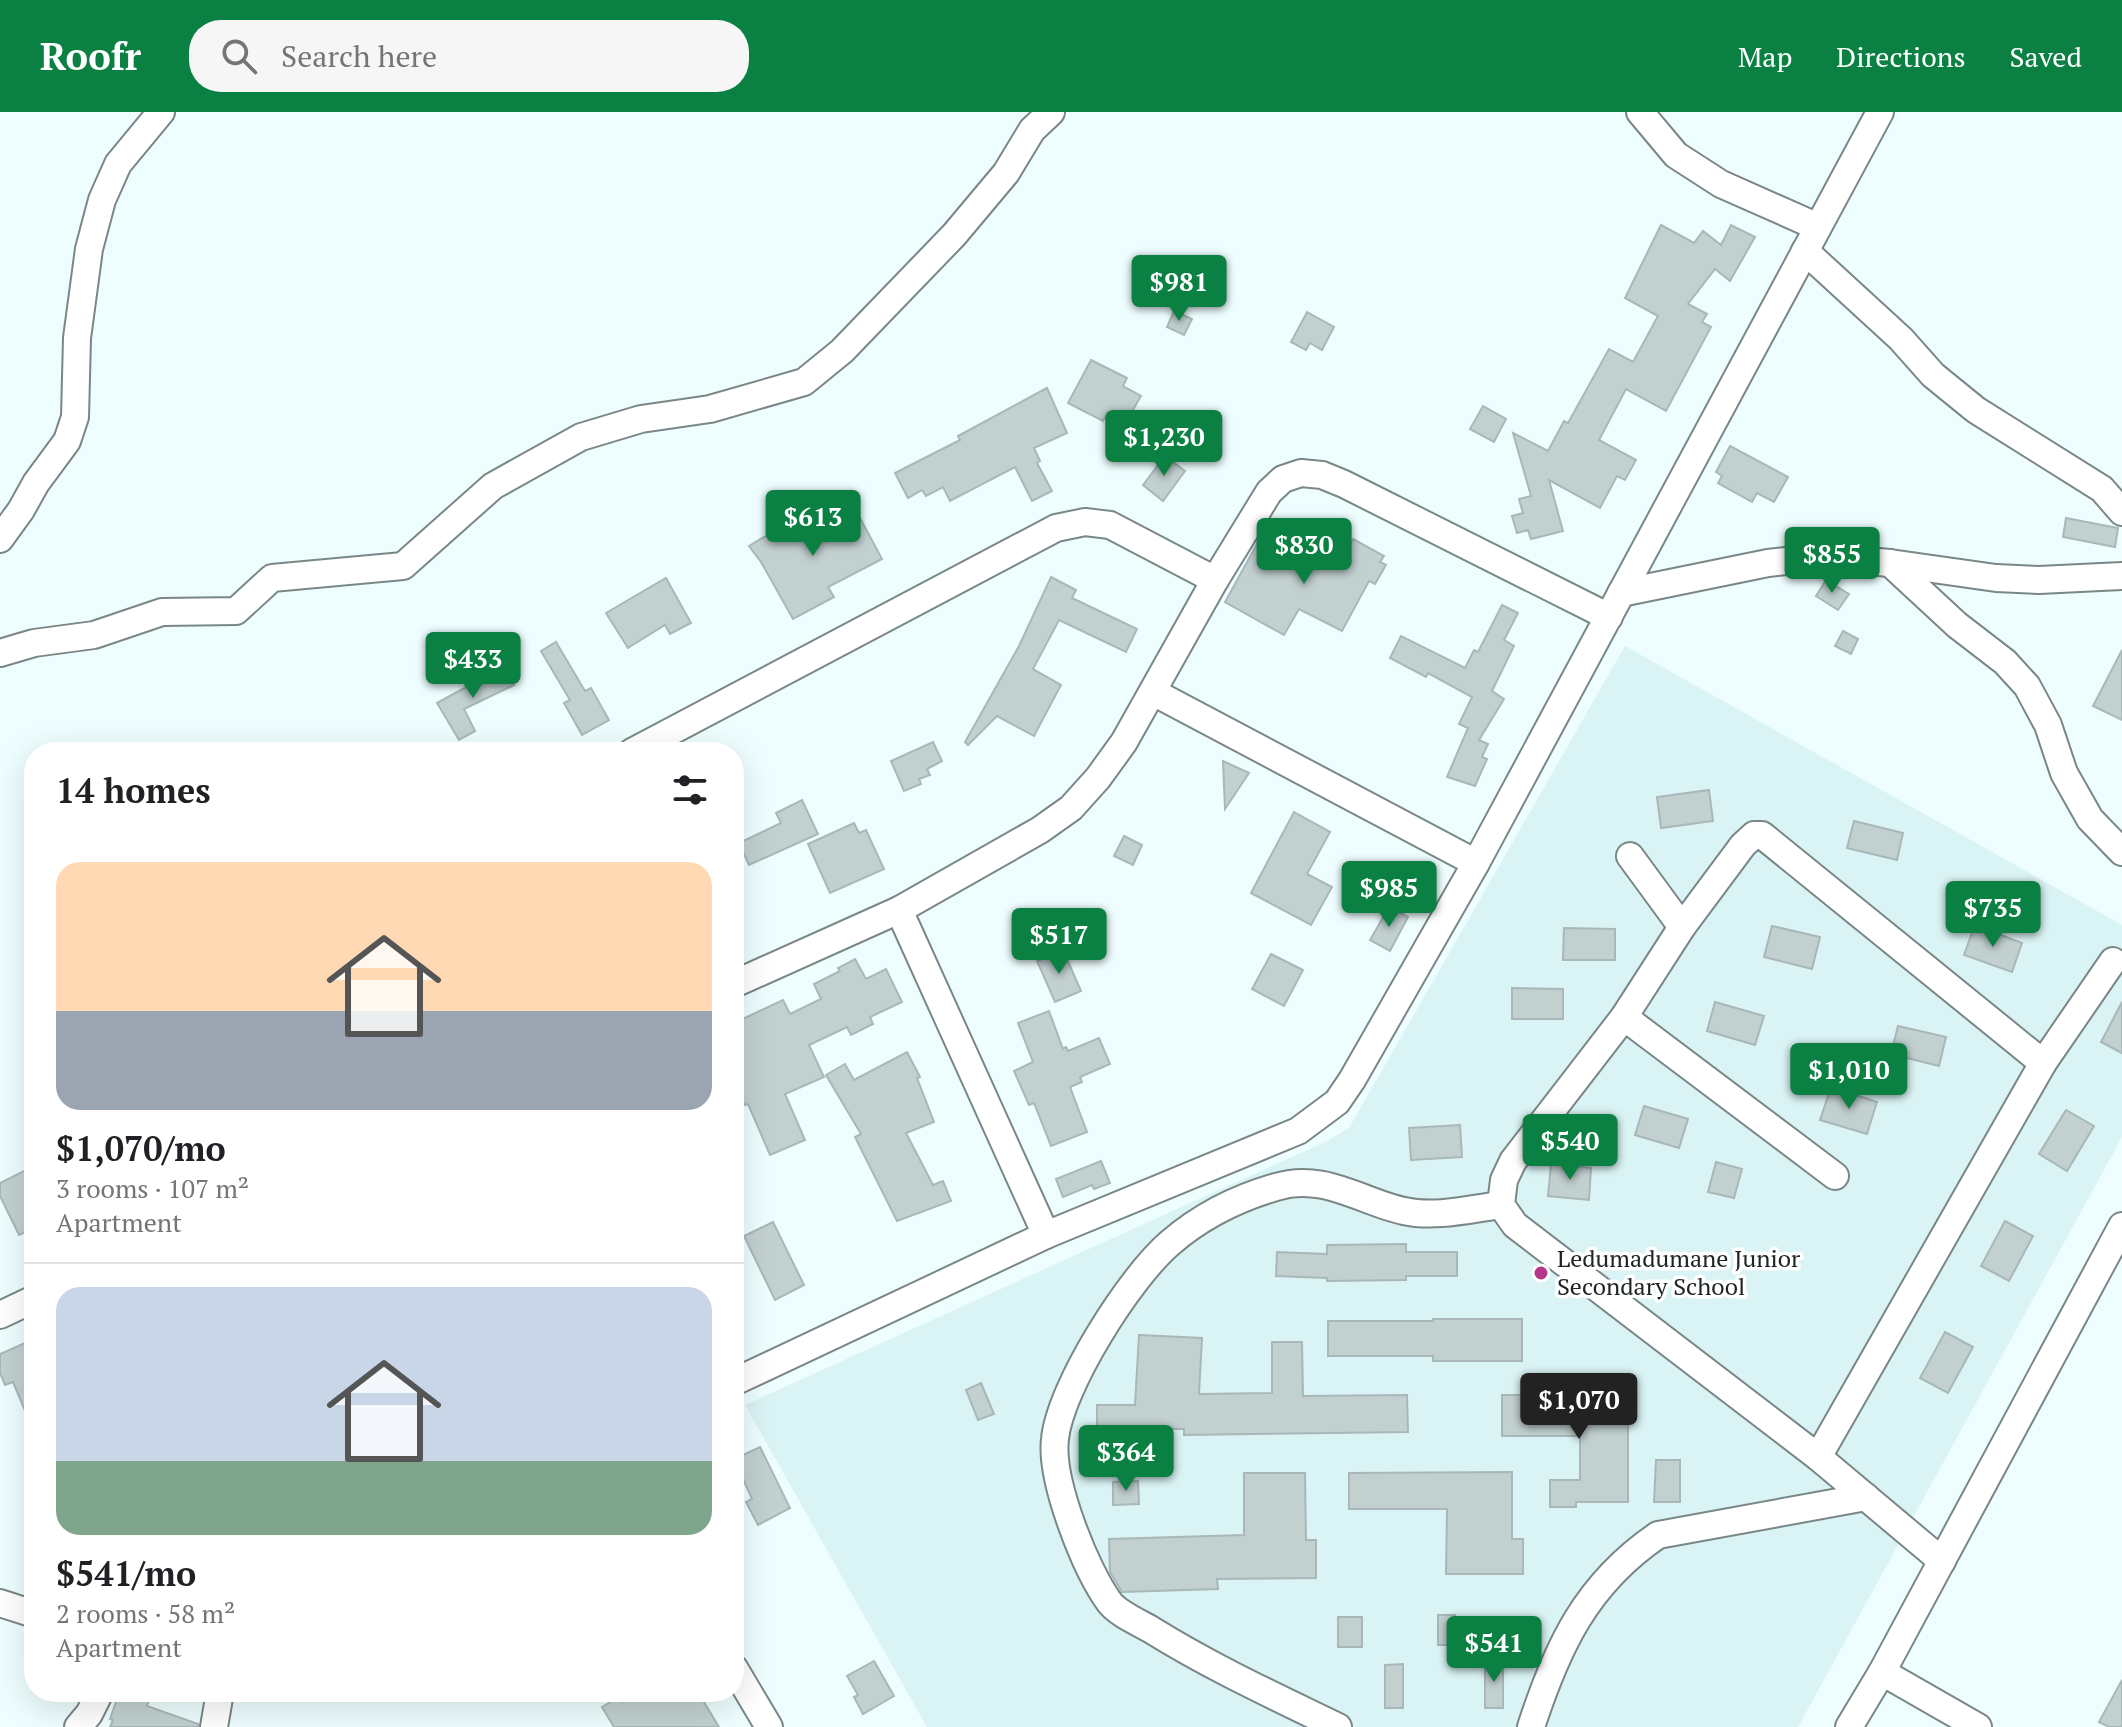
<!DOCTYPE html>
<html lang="en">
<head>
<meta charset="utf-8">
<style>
  :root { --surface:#fff; --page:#f6f6f6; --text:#202124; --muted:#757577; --line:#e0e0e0; --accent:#0b8043 }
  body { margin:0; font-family:"PT Serif",serif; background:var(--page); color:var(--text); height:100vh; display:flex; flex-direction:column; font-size:30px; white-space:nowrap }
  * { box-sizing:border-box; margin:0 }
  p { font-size:26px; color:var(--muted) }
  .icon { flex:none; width:44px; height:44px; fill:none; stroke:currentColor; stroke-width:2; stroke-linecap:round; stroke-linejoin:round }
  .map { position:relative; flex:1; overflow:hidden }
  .sheet { position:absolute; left:24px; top:630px; width:720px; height:960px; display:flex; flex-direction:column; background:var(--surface); border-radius:32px; box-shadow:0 8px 32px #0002 }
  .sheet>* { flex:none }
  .price { position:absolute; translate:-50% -68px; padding:0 18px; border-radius:8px; background:var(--accent); color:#fff; font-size:26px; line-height:52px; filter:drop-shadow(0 2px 4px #0008) }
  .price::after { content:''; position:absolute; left:50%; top:48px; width:24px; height:18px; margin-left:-12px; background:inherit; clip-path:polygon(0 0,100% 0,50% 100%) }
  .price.selected { background:#222; color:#fff }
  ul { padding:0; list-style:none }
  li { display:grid; align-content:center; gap:16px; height:424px; padding:0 32px }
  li+li { border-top:2px solid var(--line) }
  li span { display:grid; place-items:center; height:248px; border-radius:24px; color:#555 }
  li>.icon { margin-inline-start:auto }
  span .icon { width:144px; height:144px; fill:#fffc; stroke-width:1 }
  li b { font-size:34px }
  h2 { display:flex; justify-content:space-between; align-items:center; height:96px; padding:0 32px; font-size:34px }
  header { display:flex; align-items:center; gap:48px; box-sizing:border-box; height:112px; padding:0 40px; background:var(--accent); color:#fff }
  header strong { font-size:38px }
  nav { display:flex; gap:44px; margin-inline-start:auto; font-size:28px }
  .search { width:560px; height:72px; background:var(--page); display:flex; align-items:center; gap:20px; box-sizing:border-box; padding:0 28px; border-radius:32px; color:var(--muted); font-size:30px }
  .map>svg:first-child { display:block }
</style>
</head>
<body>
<header>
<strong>Roofr</strong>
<div class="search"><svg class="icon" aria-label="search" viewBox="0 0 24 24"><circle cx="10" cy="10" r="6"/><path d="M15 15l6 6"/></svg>Search here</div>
<nav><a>Map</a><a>Directions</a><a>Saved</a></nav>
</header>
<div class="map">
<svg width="2122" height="1615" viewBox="0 0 2122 1615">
  <rect width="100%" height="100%" fill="#eefdfe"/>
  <!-- built -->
  <polygon fill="#daf3f4" points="1625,534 2122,813 2122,1025 1798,1615 927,1615 745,1293 1327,1029 1349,1016"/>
  <!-- building -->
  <g fill="#c2d0d0" stroke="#a9b7b8" stroke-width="2">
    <polygon points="1661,113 1694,131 1703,119 1721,133 1731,113 1755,125 1730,169 1715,157 1688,192 1707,202 1702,210 1711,215 1666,299 1626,277 1599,328 1636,348 1625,368 1617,364 1600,396 1549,368 1563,419 1531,427 1528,418 1517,421 1512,404 1523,401 1519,387 1531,384 1513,321 1548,339 1564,309 1568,311 1609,237 1633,250 1658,204 1625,186"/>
    <polygon points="1174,199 1192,207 1184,223 1167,215"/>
    <polygon points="1307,200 1334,215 1322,238 1310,231 1306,238 1291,230"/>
    <polygon points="1091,248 1127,266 1123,274 1141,284 1126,310 1108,300 1103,309 1068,291"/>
    <polygon points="1047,276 1067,321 1034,336 1040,349 1037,351 1052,379 1032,389 1015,355 950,389 943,375 926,384 922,378 908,386 895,361 960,328 958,324"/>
    <polygon points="1483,294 1506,307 1494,330 1470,317"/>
    <polygon points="1730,334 1788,365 1774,390 1757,381 1752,390 1718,371 1722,364 1716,360"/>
    <polygon points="1165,344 1185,359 1163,389 1143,373"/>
    <polygon points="807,395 819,423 858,402 882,447 828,475 834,485 793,507 761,450 749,434 779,416 775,408"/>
    <polygon points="2066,406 2118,416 2115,435 2063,425"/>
    <polygon points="1353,427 1384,444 1380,450 1386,453 1375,472 1369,469 1342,519 1299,497 1284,523 1225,490 1258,430 1301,454 1309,439 1338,455"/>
    <polygon points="1051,465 1076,478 1072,486 1137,517 1126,540 1059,508 1033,557 1061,573 1034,624 997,604 968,633 965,630 1019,534"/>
    <polygon points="666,466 691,511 670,522 665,513 628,536 606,501"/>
    <polygon points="1826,468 1849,482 1838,498 1816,484"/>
    <polygon points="1502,493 1518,501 1504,528 1514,534 1492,579 1504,587 1479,628 1488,632 1482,645 1487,647 1475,674 1447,665 1468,616 1459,612 1472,585 1428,561 1426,565 1390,546 1401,524 1465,556 1474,538 1478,540"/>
    <polygon points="1843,519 1858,527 1851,542 1835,534"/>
    <polygon points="556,530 585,579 591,576 609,608 582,623 564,591 570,588 541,539"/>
    <polygon points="2122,538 2122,608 2093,594"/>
    <polygon points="505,554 514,573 464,597 475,619 459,628 437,591"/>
    <polygon points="933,630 942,649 927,657 930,663 919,667 921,672 904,679 891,649"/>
    <polygon points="1223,649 1249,661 1225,697"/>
    <polygon points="1709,678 1713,709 1661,716 1657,685"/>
    <polygon points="802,688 818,722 749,753 739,731 781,711 776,701"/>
    <polygon points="1294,700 1330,720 1307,762 1332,775 1311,813 1251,781"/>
    <polygon points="1854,709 1903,721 1897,748 1847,736"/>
    <polygon points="854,711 859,721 866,718 884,757 830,781 808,732"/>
    <polygon points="1124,724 1142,733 1133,753 1114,744"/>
    <polygon points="1389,795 1408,805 1390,839 1370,828"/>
    <polygon points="1975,813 2022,831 2012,860 1964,843"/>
    <polygon points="1772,814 1820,825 1812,857 1764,845"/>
    <polygon points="1564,816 1615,817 1615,848 1563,848"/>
    <polygon points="1063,838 1081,879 1055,890 1037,849"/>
    <polygon points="1271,842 1303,858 1284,894 1252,877"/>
    <polygon points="855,847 866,867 886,857 902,890 870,905 873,912 851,923 847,915 809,933 824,965 785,982 805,1028 770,1043 748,992 745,993 734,970 734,911 783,888 790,902 821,887 814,872 840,859 838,856"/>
    <polygon points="1512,876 1563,877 1563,907 1512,907"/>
    <polygon points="1715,890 1764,904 1755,933 1707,919"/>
    <polygon points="2122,890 2122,941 2101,930"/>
    <polygon points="1049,899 1063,937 1066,935 1068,939 1099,926 1110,952 1080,965 1082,970 1070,975 1087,1020 1051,1034 1034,991 1029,993 1014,959 1033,950 1018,911"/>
    <polygon points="1898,914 1946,925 1939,954 1891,942"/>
    <polygon points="907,940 920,965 917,966 934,1010 906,1021 933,1073 943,1069 951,1089 897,1109 855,1025 861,1022 826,963 845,952 854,968"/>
    <polygon points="1831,975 1877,990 1867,1022 1820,1008"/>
    <polygon points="1644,994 1688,1007 1679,1036 1635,1023"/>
    <polygon points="2066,998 2094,1014 2067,1059 2039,1042"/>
    <polygon points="1460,1013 1462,1045 1411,1048 1409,1016"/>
    <polygon points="1101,1049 1110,1071 1094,1077 1092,1073 1063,1085 1056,1067"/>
    <polygon points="1716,1050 1742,1057 1734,1086 1708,1080"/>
    <polygon points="1551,1052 1591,1056 1589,1088 1548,1084"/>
    <polygon points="34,1054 34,1116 19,1123 0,1084 0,1071"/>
    <polygon points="2005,1109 2033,1124 2009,1169 1981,1154"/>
    <polygon points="773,1110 804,1173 775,1188 744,1124"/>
    <polygon points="1406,1132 1406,1140 1457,1140 1457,1164 1406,1164 1406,1168 1327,1169 1327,1166 1276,1164 1277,1140 1327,1142 1327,1133"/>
    <polygon points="1433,1207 1522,1207 1522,1249 1433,1249 1433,1244 1328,1244 1328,1209 1433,1209"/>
    <polygon points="1945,1220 1973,1235 1948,1281 1920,1266"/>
    <polygon points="1139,1223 1202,1226 1199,1282 1272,1281 1272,1230 1302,1230 1303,1284 1407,1283 1408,1320 1184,1323 1184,1317 1097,1317 1097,1293 1135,1293"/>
    <polygon points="34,1227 34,1320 13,1270 5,1273 0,1261 0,1242"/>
    <polygon points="981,1271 994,1302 978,1308 966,1278"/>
    <polygon points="1502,1283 1628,1283 1628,1390 1576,1390 1576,1395 1550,1395 1550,1368 1580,1368 1580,1324 1502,1324"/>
    <polygon points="760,1335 790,1396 758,1413 746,1390 752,1387 734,1347"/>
    <polygon points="1656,1348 1680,1348 1680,1390 1654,1390"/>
    <polygon points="1512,1360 1512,1427 1523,1427 1523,1462 1446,1462 1447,1397 1349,1397 1349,1361"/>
    <polygon points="1244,1361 1305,1361 1306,1428 1316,1428 1316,1466 1217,1467 1218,1477 1122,1480 1110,1460 1109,1427 1244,1423"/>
    <polygon points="1138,1369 1139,1392 1113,1393 1113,1370"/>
    <rect x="1438" y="1503" width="17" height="30"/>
    <rect x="1338" y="1505" width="24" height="30"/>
    <polygon points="874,1549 894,1584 863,1602 854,1585 858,1583 847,1564"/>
    <rect x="1485" y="1549" width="18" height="47"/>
    <polygon points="1403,1552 1403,1596 1385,1596 1385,1553"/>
    <polygon points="2122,1568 2122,1615 2109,1615 2099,1610"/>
    <polygon points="639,1580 698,1580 719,1615 614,1615 602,1595 619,1585 622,1590"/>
    <polygon points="131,1582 149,1588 147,1594 198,1612 198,1615 110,1615 113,1608 110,1607 118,1584 129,1588"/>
  </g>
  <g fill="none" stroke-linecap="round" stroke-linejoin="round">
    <!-- street casing -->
    <g stroke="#7a8787" stroke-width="30">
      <g id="street">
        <polyline points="1640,0 1676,43 1721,72 1818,115"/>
        <polyline points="1805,139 1901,227 1933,263 1976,298 2102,377 2122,400"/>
        <polyline points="0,427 21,398 36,371 67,329 75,305 77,226 89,137 102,88 118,52 161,0"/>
        <polyline points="1890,451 1957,513 2005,550 2027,574 2048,613 2064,661 2090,707 2122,740"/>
        <polyline points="1621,481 1768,451 1823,445 1890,451 1996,466 2039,468 2122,464"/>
        <polyline points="0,541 34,531 94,523 162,500 236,499 272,466 403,454 493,374 581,325 641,307 710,297 804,270 842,239 954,123 1006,61 1032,18 1051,0"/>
        <polyline points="1153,580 1476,751"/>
        <polyline points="632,640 1056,416 1085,410 1110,413 1215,468"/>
        <polyline points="1630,744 1682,815"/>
        <polyline points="899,798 1046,1123"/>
        <polyline points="734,872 899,798 1040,718 1071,696 1098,666 1124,630 1215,468 1269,380 1283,367 1301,361 1322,363 1344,372 1609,505"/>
        <polyline points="1624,905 1835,1064"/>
        <polyline points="0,1203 34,1187"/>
        <polyline points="734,1270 1046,1123 1298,1019 1337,990 1352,968 1476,751 1880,0"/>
        <polyline points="1818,1345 2043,951 2113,849"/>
        <polyline points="1942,1449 1818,1345 1515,1113 1501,1093 1504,1068 1513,1049 1624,905 1682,815 1743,733 1754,723 1762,723 2043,951"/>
        <polyline points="0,1491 34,1502"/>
        <polyline points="734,1556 769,1615"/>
        <polyline points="1882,1560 1978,1615"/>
        <polyline points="78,1615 89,1602 100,1580"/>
        <polyline points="214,1615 220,1580"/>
        <path d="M1338 1615C1274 1584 1211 1555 1150 1517 1138 1510 1119 1502 1110 1491 1085 1457 1050 1368 1055 1327 1060 1275 1130 1165 1170 1131 1200 1105 1238 1086 1276 1075 1323 1060 1362 1090 1404 1099 1435 1106 1470 1097 1501 1093"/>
        <path d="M1531 1615C1557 1535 1586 1472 1658 1423L1866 1385"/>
        <polyline points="1849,1615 1882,1560 2122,1114"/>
      </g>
    </g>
    <!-- street -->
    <use href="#street" stroke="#fff" stroke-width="26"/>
  </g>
  <!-- markers -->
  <circle fill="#b53888" stroke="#fff" stroke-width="3" cx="1541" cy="1161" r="8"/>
  <g text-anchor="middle" stroke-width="7" stroke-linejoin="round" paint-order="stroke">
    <!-- poi labels -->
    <g font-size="24" fill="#1f2424" stroke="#fff" text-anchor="start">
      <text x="1557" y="1155">Ledumadumane Junior<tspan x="1557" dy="28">Secondary School</tspan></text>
    </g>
  </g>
</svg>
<b class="price" style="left:1179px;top:211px">$981</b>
<b class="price" style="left:1164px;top:366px">$1,230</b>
<b class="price" style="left:813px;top:446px">$613</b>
<b class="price" style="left:1304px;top:474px">$830</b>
<b class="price" style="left:1832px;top:483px">$855</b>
<b class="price" style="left:473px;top:588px">$433</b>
<b class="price" style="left:1389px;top:817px">$985</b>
<b class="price" style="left:1993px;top:837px">$735</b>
<b class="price" style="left:1059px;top:864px">$517</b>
<b class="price" style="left:1849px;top:999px">$1,010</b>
<b class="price" style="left:1570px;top:1070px">$540</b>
<b class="price selected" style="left:1579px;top:1329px">$1,070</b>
<b class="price" style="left:1126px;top:1381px">$364</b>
<b class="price" style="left:1494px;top:1572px">$541</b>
<section class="sheet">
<h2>14 homes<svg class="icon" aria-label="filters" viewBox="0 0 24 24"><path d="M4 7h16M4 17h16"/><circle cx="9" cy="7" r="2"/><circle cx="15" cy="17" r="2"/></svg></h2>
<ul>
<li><span style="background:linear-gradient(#ffd9b3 60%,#9aa5b1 0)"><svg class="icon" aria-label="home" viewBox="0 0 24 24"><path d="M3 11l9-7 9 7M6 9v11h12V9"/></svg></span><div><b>$1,070/mo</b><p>3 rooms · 107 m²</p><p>Apartment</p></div></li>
<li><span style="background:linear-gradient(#c9d6e8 70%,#7fa58c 0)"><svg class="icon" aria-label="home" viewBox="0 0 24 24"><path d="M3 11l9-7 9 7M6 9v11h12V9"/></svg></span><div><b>$541/mo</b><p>2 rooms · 58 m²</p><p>Apartment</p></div></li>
</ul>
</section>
</div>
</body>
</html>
